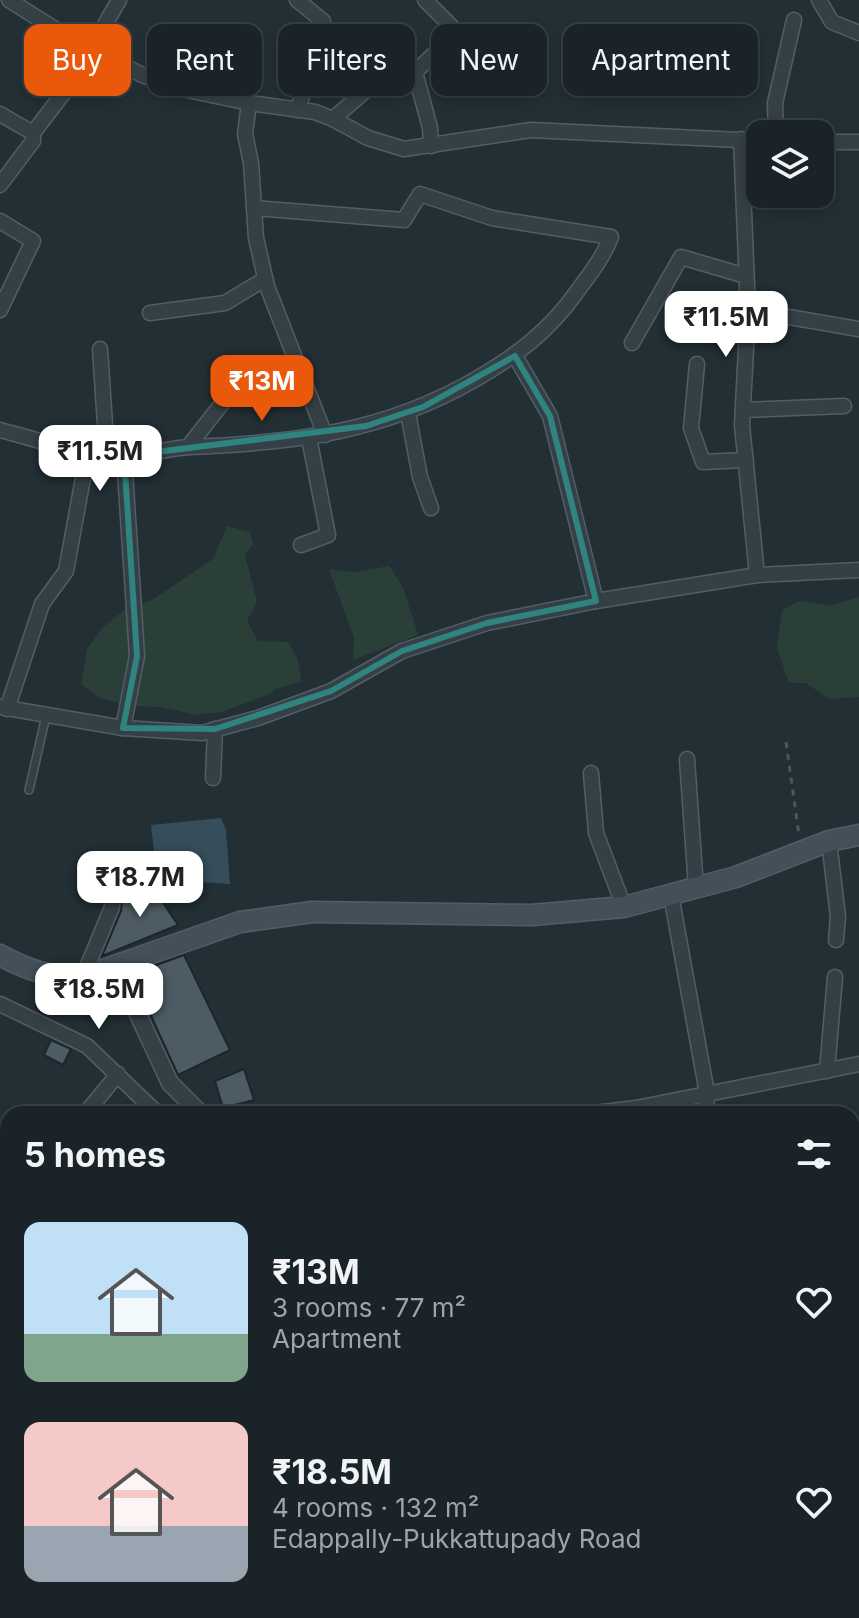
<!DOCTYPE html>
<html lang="en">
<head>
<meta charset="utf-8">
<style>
  :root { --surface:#1a2328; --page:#232b30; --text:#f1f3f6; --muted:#9fa4a8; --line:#384045; --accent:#ea580c }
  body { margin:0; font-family:Inter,sans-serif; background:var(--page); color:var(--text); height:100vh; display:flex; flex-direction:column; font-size:30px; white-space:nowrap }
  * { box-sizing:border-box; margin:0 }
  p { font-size:26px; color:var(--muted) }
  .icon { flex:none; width:44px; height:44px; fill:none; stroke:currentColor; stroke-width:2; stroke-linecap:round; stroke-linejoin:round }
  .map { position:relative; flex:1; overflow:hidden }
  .side { position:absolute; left:0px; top:1106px; width:860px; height:512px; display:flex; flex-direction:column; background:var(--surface); border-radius:24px 24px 0 0; box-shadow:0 4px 12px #0003,0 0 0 2px var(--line) }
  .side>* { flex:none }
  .banner { position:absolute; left:24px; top:24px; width:812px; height:72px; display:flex; gap:16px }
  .tools { position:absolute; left:746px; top:120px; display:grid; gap:16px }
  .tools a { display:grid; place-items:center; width:88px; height:88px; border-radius:16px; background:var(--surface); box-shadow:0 4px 12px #0003,0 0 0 2px var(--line); font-size:40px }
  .price { position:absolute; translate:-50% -68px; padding:0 18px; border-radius:16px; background:#fff; color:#222; font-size:26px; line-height:52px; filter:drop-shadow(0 2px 4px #0008) }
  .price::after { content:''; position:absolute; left:50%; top:48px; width:24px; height:18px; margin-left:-12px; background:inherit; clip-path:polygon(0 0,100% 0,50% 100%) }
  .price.current { background:var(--accent); color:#fff }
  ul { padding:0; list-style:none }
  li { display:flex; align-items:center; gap:24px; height:200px; padding:0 24px }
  li span { display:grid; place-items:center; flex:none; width:224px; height:160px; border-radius:16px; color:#555 }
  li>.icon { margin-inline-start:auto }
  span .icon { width:96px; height:96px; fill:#fffc; stroke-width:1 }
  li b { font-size:34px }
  h2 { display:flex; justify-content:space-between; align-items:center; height:96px; padding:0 24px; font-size:34px }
  .chip { padding:0 28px; border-radius:16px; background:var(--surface); box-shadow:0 4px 12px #0003,0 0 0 2px var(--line); font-size:28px; line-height:72px }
  .chip.current { background:var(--accent); color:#fff }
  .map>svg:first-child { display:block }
</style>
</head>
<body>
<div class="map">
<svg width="859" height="1618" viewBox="0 0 859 1618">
  <rect width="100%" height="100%" fill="#222f35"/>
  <!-- green -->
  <g fill="#2b3f39">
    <polygon points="227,526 250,532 253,544 245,555 257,602 247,621 258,641 288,642 297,658 302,682 277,688 270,694 221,712 196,715 161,707 131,706 100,698 81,684 87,649 103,627 127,608 152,600 213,559"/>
    <polygon points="389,566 403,587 418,635 353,660 354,638 329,569 354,572"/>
    <polygon points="859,597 859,697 829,699 806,683 789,683 777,648 782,610 800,601 830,606"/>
  </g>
  <!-- water -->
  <polygon fill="#364e5b" points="221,818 226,830 230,884 199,882 158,886 151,825"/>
  <!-- building -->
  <g fill="#4d5c64" stroke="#1c272d" stroke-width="2">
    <polygon points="149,882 178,925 102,956 121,911 122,901"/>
    <polygon points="184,955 230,1050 178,1075 132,974"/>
    <polygon points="51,1040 71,1049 63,1065 44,1055"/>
    <polygon points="244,1069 254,1100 223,1108 215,1081"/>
  </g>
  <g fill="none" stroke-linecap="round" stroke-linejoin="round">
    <!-- service casing -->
    <g stroke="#525e64" stroke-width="10">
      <polyline id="service" points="29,790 46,716"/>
    </g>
    <!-- minor casing -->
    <g stroke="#525e64" stroke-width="17">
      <g id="minor">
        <polyline points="9,0 58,31 142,75 178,88 249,103 315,112 333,119 368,138 404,149 531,130 760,141"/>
        <polyline points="297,0 323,21 298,110"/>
        <polyline points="425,0 455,30 447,42 415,72 430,128 431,146"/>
        <polyline points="819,0 832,22 859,33"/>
        <polyline points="249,103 245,134 251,163 256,238 267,286 325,435"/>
        <polyline points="0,114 33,133"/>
        <polyline points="333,119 365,91 415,72"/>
        <polyline points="776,134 775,103 794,20"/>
        <polyline points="741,139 748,310 742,425 757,575"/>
        <polyline points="820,142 859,142"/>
        <polyline points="0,185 33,141 33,133 72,82 119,0"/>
        <polyline points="0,221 33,241 0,310"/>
        <polyline points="748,310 859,329"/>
        <polyline points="150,313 225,303 265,279"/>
        <polyline points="632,343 681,257 746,276"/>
        <polyline points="100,349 107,455"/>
        <polyline points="515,356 550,416 596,601"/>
        <polyline points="697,364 691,428 703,462 746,460"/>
        <polyline points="743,410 844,406"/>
        <polyline points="408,413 420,477 431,508"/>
        <path d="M0 430C39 440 79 454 118 456 142 457 167 448 190 447 294 443 385 432 476 379 516 356 549 331 576 293 589 275 603 258 611 237L492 218 420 194 404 220 254 208"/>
        <polyline points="188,447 249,369"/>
        <polyline points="301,545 328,535 309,438"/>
        <polyline points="0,707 123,728 202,733 258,718 331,691 402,651 487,623 596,601 757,575 859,570"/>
        <polyline points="7,709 42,604 66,571 88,451"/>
        <polyline points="123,728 137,656 124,456"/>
        <polyline points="687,759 696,888"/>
        <polyline points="591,773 596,833 624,907"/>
        <polyline points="213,778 215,729"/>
        <polyline points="829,841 838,917 836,940"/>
        <polyline points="671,895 707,1093 706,1114"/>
        <polyline points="83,977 112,907 113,887"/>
        <polyline points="0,1004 87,1046 158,1114"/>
        <polyline points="827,1071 835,977"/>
        <polyline points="85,1114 118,1074"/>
        <polyline points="587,1114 636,1108 859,1064"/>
        <polyline points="0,1300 8,1320"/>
        <polyline points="0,1483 8,1465"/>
        <polyline points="852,1604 859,1604"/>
        <polyline points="465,1618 473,1610"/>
        <polyline points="763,1618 778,1610"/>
      </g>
    </g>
    <!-- tertiary casing -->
    <g stroke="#525e64" stroke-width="19">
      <g id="tertiary">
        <polyline points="116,967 170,1083 201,1114"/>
        <polyline points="435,1610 437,1618"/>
      </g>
    </g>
    <!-- secondary casing -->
    <g stroke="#525e64" stroke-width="23">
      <path id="secondary" d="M0 955C27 970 51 978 83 977L240 922 312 912 532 915 624 907 736 877 829 841 859 835"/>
    </g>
    <!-- path -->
    <polyline stroke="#485a58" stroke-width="3" stroke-dasharray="6 6" stroke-linecap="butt" points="786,742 799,835"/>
    <!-- service -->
    <use href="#service" stroke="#354046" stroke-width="7"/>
    <!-- minor -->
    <use href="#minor" stroke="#354046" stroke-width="14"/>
    <!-- tertiary -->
    <use href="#tertiary" stroke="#354046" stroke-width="16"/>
    <!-- secondary -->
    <use href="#secondary" stroke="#435059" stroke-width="20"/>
  </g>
  <!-- marked area -->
  <path fill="none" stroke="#2f847f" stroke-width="6" stroke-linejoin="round" d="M515 356 550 416 596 601 487 623 402 651 331 691 215 729 123 728 137 656 124 456 366 426 423 407Z"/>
</svg>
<div class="tools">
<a><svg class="icon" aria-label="layers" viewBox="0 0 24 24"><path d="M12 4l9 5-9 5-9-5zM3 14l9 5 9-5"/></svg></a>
</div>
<b class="price" style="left:726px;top:359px">₹11.5M</b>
<b class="price current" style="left:262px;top:423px">₹13M</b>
<b class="price" style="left:100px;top:493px">₹11.5M</b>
<b class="price" style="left:140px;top:919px">₹18.7M</b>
<b class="price" style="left:99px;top:1031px">₹18.5M</b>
<div class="banner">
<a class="chip current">Buy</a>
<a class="chip">Rent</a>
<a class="chip">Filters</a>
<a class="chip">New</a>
<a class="chip">Apartment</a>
</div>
<section class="side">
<h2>5 homes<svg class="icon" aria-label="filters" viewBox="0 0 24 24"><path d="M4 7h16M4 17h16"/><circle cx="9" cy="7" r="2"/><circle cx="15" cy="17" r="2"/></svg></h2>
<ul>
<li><span style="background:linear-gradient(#bfe0f5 70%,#7fa58c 0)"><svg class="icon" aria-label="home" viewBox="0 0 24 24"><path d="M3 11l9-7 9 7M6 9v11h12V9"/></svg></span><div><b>₹13M</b><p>3 rooms · 77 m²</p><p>Apartment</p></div><svg class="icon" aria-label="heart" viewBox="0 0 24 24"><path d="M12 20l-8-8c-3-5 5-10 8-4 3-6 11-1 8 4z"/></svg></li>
<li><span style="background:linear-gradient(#f6c9c9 65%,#9aa5b1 0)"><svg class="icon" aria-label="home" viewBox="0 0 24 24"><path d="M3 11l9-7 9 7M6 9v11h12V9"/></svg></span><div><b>₹18.5M</b><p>4 rooms · 132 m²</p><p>Edappally-Pukkattupady Road</p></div><svg class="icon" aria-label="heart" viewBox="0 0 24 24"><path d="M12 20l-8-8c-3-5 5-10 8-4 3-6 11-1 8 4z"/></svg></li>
</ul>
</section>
</div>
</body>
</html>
